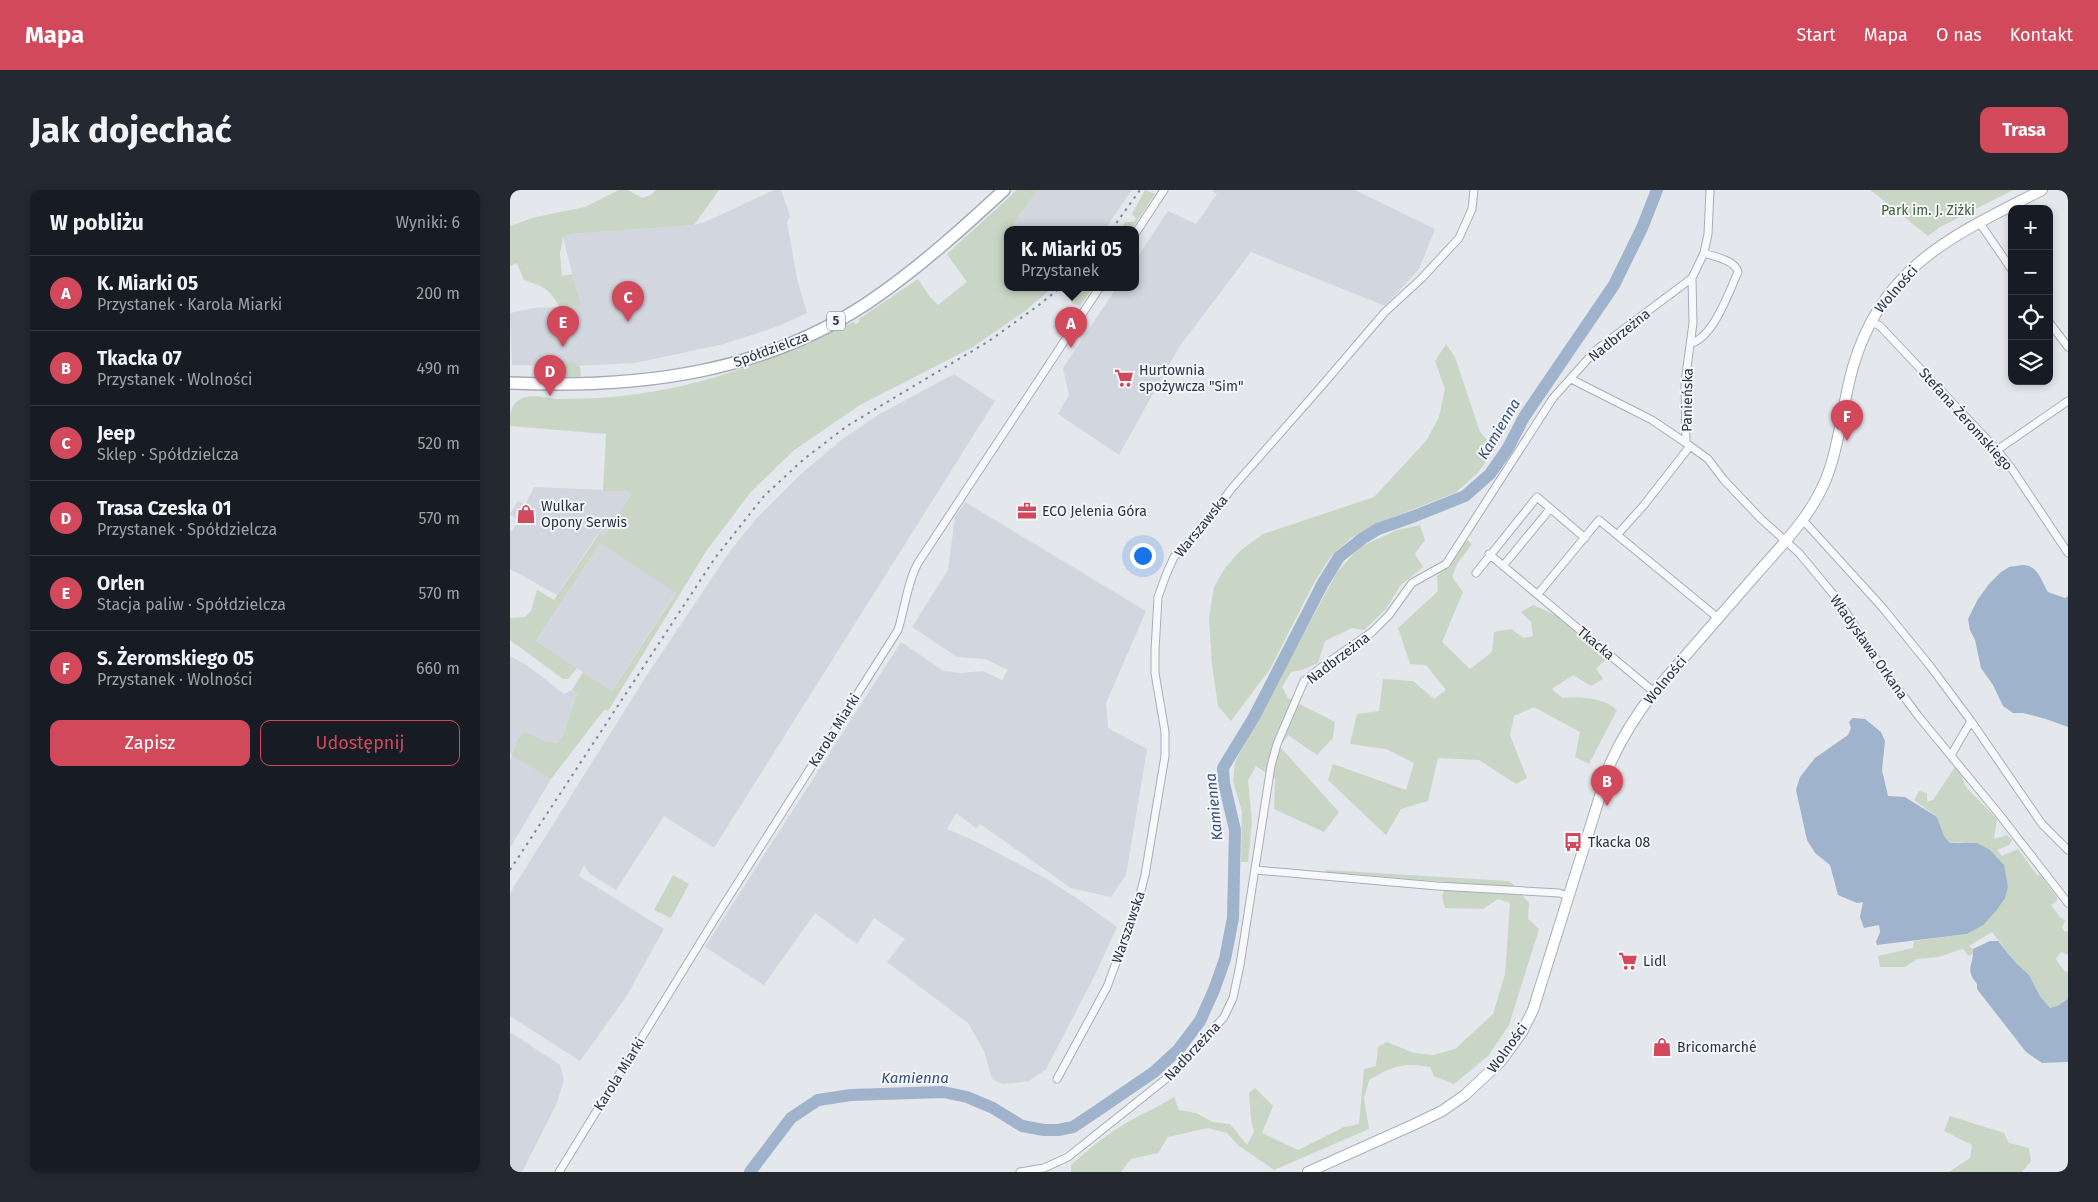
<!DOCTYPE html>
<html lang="pl">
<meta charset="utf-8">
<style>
:root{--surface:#171b24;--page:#242831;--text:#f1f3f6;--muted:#9ea1a6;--line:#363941;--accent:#d1495b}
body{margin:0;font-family:"Fira Sans",sans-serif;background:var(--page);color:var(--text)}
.controls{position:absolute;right:15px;top:15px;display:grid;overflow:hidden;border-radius:10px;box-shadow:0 2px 8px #0003}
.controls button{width:45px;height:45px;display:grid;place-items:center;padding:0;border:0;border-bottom:1px solid var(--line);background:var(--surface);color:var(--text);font:25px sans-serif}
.you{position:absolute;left:632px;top:365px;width:18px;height:18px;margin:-12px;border:4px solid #fff;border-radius:50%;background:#1a73e8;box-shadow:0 0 0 8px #1a73e833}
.badge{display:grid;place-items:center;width:32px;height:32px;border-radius:50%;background:var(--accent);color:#fff;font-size:16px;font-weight:700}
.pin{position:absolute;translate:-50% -41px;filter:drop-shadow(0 1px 2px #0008)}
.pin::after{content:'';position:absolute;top:26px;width:18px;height:15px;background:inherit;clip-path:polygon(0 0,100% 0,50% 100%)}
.popup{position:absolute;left:494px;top:36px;width:135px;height:65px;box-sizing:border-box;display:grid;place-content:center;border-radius:10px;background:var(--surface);filter:drop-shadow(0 1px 4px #0005);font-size:16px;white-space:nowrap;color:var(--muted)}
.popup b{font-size:19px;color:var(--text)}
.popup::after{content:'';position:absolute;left:50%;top:100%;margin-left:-10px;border:10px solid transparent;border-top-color:var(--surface)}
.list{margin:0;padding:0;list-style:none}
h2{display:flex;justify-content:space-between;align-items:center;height:65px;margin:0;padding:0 20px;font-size:21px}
h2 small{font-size:16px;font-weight:400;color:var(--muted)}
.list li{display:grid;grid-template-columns:32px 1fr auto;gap:15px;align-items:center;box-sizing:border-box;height:75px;padding:0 20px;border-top:1px solid var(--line)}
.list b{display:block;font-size:19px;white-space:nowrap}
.list p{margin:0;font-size:16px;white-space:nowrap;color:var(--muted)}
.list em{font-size:16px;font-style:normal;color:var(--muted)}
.actions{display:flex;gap:10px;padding:15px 20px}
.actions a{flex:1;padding:11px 0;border:1px solid var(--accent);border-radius:10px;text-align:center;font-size:18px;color:var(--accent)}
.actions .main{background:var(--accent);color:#fff}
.icon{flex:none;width:28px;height:28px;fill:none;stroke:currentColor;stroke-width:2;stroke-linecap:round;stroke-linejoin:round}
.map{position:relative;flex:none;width:1558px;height:982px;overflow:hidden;border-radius:10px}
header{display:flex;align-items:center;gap:30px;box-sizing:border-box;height:70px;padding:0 25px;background:var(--accent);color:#fff}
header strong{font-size:24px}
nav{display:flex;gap:28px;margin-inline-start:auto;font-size:18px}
.intro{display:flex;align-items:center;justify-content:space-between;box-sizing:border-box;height:120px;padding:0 30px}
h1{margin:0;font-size:35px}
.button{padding:12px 22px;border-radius:10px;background:var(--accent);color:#fff;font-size:18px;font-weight:700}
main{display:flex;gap:30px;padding:0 30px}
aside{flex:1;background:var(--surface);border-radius:10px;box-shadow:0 2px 8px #0003}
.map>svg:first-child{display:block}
</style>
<header>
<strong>Mapa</strong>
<nav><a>Start</a><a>Mapa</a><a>O nas</a><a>Kontakt</a></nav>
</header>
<div class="intro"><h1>Jak dojechać</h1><a class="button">Trasa</a></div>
<main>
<aside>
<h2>W pobliżu<small>Wyniki: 6</small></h2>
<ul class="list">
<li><span class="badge">A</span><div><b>K. Miarki 05</b><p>Przystanek · Karola Miarki</p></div><em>200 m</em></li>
<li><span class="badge">B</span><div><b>Tkacka 07</b><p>Przystanek · Wolności</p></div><em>490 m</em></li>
<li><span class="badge">C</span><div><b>Jeep</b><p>Sklep · Spółdzielcza</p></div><em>520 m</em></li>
<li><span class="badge">D</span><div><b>Trasa Czeska 01</b><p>Przystanek · Spółdzielcza</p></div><em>570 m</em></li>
<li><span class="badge">E</span><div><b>Orlen</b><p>Stacja paliw · Spółdzielcza</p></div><em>570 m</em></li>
<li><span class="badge">F</span><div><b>S. Żeromskiego 05</b><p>Przystanek · Wolności</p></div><em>660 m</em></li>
</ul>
<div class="actions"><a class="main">Zapisz</a><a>Udostępnij</a></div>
</aside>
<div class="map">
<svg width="1558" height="982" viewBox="0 0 1558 982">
<rect width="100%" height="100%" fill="#e4e7ec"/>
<path fill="#d2d6de" d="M264,0H271L280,26L277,32L287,89L297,123L269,136L214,154L125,173L64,176L2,175L0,123L24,118L70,116L53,47L61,44L184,35L195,32Z
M528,0H622L595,39H506L503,37V34Z
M701,0H845L925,39L909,79L875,116L741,62L669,157L609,265L548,224L559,205L553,178L607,97H625V71L658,21L686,34L707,4Z
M444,184L485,211L204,658L154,626L106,700L80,684L74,675L69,686L154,739L116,807L70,871L0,826V703L137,485L220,361L247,328L291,284L330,251L368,225Z
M24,297L120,301L121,305L94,346L88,344L47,405L0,379V340L2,341L8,331L0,324L8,311L15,315Z
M455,312L636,421L596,513L598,538L637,559L616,685L601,707L561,698L470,634L466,638L446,623L437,639L465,651L535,688L568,709L607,737L584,787L536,879L519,891L505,893L492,894L482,889L474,861L458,833L377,772L395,749L364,728L347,754L305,723L254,795L195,757L391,452L434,481L451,483L473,481L492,490L498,480L475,469L447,467L402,437L438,380L445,327Z
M90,353L166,402L102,501L26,451Z
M0,466L18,476L54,504L62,500L67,503L53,546L47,553L35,551L16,542L3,566L41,589L0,658V569L2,566L0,564Z
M0,842L50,875L54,890L46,915L12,982H0Z"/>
<path fill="#c9d6c5" d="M109,0H118L132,8L141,5L146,0H209L184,35L61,44L53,47L50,64L52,86L62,84L71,116L50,117C38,98 35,97 14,90L7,73L0,76V36L26,27L75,17Z
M507,0H528L503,34L506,39H497V97H543L515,121L463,157L350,215L283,261L240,303L197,360L98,521L94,520L41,589L2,566L8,549L16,542L35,551L47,553L53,546L67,503L62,500L73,482L102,501L166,403L90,353L26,451L67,478L58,489H53L0,450V428L15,427L21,421L27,400L44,410L89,344L94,346L121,305L119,301H93L96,244L0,236C0,224 0,213 13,208C22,204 38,208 47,209C71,209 96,208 120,205C199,196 271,166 343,132L346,134L349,132V129L408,89L420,107L428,115L457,92L437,64Z
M635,0L645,4L622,39H610L616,32H624L626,29L622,24Z
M1360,0H1503L1430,37L1418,46Z
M569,97H583L570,116L562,113L561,108Z
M936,154L945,167L970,242L985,258L968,283L945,303L863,335L841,348L821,366L804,393L760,479L721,531L708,516L702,475L699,428L704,397L715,378L731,360L753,344L864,307L916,251L929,227L935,199L925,171Z
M40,171L61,172L70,177L71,185L69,188H28L27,180L36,172Z
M910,335L915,350L905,364L913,377L890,396L876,419L854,440L842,438L815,451L808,473L792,480L781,482L772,497L778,508L825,532L823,548L807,565L778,545L770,557L829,622L814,642L764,619L765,589L746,576L738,590L742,632L738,672H731L732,622L723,591L725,572L827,382L850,357L887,340Z
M957,350L962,354L947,374L942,387L953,402L932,452L960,479L982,462L984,442L1001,439L1014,448L1023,446L1021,432L1011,422L1023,415L1047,426L1097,469L1086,478L1093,489L1081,496L1063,485L1042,499L1052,508C1070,507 1093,507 1107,520L1079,574L1065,567L1070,542L1024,517L1004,526L1000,545L1017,588L1006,594L969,570L928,568L918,611L891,619L876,645L818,590L823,574L896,600L904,573L876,559L840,554L847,524L869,521L873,489L903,491L924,509L936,500L916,475L900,474L888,438L928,401L927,386Z
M1445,577L1448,578L1456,597L1487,629L1484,649L1497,645L1502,650L1499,655L1487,660L1492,666L1508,659L1527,685L1529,684L1547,707V711L1541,715L1550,727L1555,730L1552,738L1555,742L1558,741V765L1551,762L1546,769L1554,781L1558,782V809L1547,816L1540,818L1530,806L1519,785L1506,773L1482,742L1459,756L1463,759L1464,763L1459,766L1453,759L1428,767L1407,769L1395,777H1370L1368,766L1403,758L1404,751L1457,744L1451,652L1440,653L1434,646L1427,627L1404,610L1409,601L1417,603V612L1423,610Z
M816,680L998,691L1003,694L1009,705H1012L1019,713L1018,729L1029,739L999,835L978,866L944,894L924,886L920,877C893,872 883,876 859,890L854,908L859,939L764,980L728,955L717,943L698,938L658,947L648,963L621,969L611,982H561V975C578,960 596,945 616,933C632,924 648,917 664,907L669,920L686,923L703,932L720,934L737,955L744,942L741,929L739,903L745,898L763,916L752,943L788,960L834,937L849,934L854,879L866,876L868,857L877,852L904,863L923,865L945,859L983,824L995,784L1000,713L988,709L973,719L935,718L932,706L938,692L815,682Z
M163,685L179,694L161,728L144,720Z
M1440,926L1494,943L1499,953L1519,958L1521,971L1512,982H1439L1460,968L1462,955L1434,941Z"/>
<path fill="#9fb4cc" d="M1512,375C1528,375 1531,390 1538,402L1555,408L1558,406V537L1536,529L1513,523H1503L1493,516L1483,495L1471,478L1465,450L1460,440L1458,429L1468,409L1479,394L1491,382L1499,377Z
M1343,528L1355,529L1371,542L1375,551L1372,580L1378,606L1395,607L1427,627L1434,646L1440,653H1467L1480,660L1494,675L1498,697L1495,708L1486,721L1473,735L1457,744L1367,755L1366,752L1370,742L1369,735L1354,738L1350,727L1353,712L1347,713L1328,705L1320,675L1305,663L1297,650L1286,600L1290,587L1305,568L1338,545L1341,538L1339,532Z
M1480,751H1488L1506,773L1519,785L1530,806L1540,818L1547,816L1558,809V872L1532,873L1516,862L1467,799V794C1454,778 1464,776 1463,759Z"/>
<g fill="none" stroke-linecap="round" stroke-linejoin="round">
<path stroke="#9fb4cc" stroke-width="12" d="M240,982L281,928L308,910L341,905L433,902L457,907L483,918L512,936L534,940H548L563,937L587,921L644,882L668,860L690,831L704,800L715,769L723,728L725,640L714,593L713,578L744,527L813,393L829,367L853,348L868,339L905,326L955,306L980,284L998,258L1014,227L1104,95L1132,38L1147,0"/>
<g stroke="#a9aeb7" stroke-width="9">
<path id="street" d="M1469,32L1502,80
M625,44L654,0
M1182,88L1183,133L1175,192L1176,253L1198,269L1214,290L1251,329L1289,363L1328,410L1368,472L1409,527L1489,624L1558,713
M1360,131L1370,136L1487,260L1502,279L1558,363
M1539,132L1558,157
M1181,153C1203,148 1219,102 1228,82C1225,70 1205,67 1194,63
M1061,189L1142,230L1176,253
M1487,260L1558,211
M1292,329L1372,417L1420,476L1461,531L1532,634L1558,660
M1108,344L1134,315L1180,256
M979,364L1144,502
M993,376L1040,319
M966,383L1027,307L1075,348
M1028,404L1089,330L1208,428
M1441,565L1461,531
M745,680L927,696L1049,703L1058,706
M547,889L597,797L627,716L635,685L655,566V542L645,483V461L648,407L656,385L664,367L693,337L722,298L809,199L875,122L912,88L949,48L962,19L964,0
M49,982L206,727L388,440C395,418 397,393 408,373L590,97
M510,982L534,978L558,967L667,880L714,827L723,808L730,775L761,576L767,554L794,491L813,476L862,442L879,425L902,393L936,374L1043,208L1086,160L1182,88L1194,63L1198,44L1200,0"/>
</g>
<g stroke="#a9aeb7" stroke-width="12">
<path id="secondary" d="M798,982L905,934L932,921L955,905L991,871L1012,842L1023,820L1100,574C1112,547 1126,525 1144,502C1177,464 1210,426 1243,388C1268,359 1296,332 1312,298C1329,264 1332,214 1343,177C1372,75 1446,44 1532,0"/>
</g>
<g stroke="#a3abb8" stroke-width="14">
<path id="primary" d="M0,193C130,199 260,183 369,105C413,74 454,37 494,0"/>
</g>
<use href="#street" stroke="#f7f8fa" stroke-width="7"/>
<use href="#secondary" stroke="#fff" stroke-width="10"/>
<use href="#primary" stroke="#fff" stroke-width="11"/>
<path stroke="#7d8696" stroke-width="2" stroke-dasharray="2.5 5" stroke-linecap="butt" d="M602,39L630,0
M0,680L205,368L254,306L294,269L337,236L479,151L529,115L551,97"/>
</g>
<defs>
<g id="supermarket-bare" transform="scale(1.5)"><path d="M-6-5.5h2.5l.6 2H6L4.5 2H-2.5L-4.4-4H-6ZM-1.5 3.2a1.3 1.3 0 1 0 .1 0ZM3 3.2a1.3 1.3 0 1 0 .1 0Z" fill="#d1495b" stroke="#f4f6f9" stroke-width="2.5" paint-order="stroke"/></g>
<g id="office-bare" transform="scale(1.5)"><path d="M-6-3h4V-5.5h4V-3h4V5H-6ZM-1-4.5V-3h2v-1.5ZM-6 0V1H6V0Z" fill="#d1495b" stroke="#f4f6f9" stroke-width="2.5" paint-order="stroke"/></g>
<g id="shop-bare" transform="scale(1.5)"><path d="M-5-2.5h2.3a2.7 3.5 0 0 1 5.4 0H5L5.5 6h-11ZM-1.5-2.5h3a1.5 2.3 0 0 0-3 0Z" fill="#d1495b" stroke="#f4f6f9" stroke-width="2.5" paint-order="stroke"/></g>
<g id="bus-bare" transform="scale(1.5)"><path d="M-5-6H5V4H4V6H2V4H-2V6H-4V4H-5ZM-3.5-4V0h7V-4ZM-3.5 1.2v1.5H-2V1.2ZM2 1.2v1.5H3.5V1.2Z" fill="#d1495b" stroke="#f4f6f9" stroke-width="2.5" paint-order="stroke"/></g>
</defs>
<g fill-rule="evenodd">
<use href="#supermarket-bare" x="614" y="188"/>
<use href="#office-bare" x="517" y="321"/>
<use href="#shop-bare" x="16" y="324"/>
<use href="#bus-bare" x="1063" y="652"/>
<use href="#supermarket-bare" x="1118" y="771"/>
<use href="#shop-bare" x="1152" y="857"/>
</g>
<g text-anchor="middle" stroke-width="4" stroke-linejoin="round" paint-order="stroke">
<rect fill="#f4f6f9" stroke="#676e7b" stroke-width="1" x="317" y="121.5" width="18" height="19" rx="4"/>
<g font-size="12" font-weight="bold" fill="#2b3445">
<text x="326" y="135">5</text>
</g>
<g font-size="14" fill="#3f6138" stroke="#f4f6f9">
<text x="1418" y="25">Park im. J. Ziżki</text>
</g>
<g font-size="14" fill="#2b3445" stroke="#f4f6f9">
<text transform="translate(1386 99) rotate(-49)" y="5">Wolności</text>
<text transform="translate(1109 145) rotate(-39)" y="5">Nadbrzeżna</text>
<text transform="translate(261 159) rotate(-20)" y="5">Spółdzielcza</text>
<text transform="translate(1177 210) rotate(-89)" y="5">Panieńska</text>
<text transform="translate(1456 229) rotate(48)" y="5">Stefana Żeromskiego</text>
<text transform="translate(691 336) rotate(-51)" y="5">Warszawska</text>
<text transform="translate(1086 453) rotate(40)" y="5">Tkacka</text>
<text transform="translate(1359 457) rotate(55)" y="5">Władysława Orkana</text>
<text transform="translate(828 468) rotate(-37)" y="5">Nadbrzeżna</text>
<text transform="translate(1155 490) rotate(-50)" y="5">Wolności</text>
<text transform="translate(324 540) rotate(-58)" y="5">Karola Miarki</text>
<text transform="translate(618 737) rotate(-71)" y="5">Warszawska</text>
<text transform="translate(997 858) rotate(-54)" y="5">Wolności</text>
<text transform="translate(682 861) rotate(-47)" y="5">Nadbrzeżna</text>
<text transform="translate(109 884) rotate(-58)" y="5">Karola Miarki</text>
</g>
<g font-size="14" fill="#2b3445" stroke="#f4f6f9" text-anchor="start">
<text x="629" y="185">Hurtownia<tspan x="629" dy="16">spożywcza "Sim"</tspan></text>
<text x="31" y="321">Wulkar<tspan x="31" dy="16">Opony Serwis</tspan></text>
<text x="532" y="326">ECO Jelenia Góra</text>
<text x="1078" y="657">Tkacka 08</text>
<text x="1133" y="776">Lidl</text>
<text x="1167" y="862">Bricomarché</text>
</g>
<g font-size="15" font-style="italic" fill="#34527a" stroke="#f4f6f9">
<text transform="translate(989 239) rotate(-59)" y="5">Kamienna</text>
<text transform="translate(704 617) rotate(-96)" y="5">Kamienna</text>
<text x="405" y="893">Kamienna</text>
</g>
</g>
</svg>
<div class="controls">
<button>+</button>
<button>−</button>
<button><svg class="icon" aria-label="locate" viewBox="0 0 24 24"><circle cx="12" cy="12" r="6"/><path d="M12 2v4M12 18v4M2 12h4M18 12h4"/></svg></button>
<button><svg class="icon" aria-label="layers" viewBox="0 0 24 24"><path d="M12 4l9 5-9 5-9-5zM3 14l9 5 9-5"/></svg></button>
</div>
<div class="you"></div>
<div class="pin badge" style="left:561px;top:158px">A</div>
<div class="popup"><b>K. Miarki 05</b>Przystanek</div>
<div class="pin badge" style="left:1097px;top:616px">B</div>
<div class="pin badge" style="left:118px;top:132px">C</div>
<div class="pin badge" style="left:40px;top:206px">D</div>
<div class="pin badge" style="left:53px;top:157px">E</div>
<div class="pin badge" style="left:1337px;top:251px">F</div>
</div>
</main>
